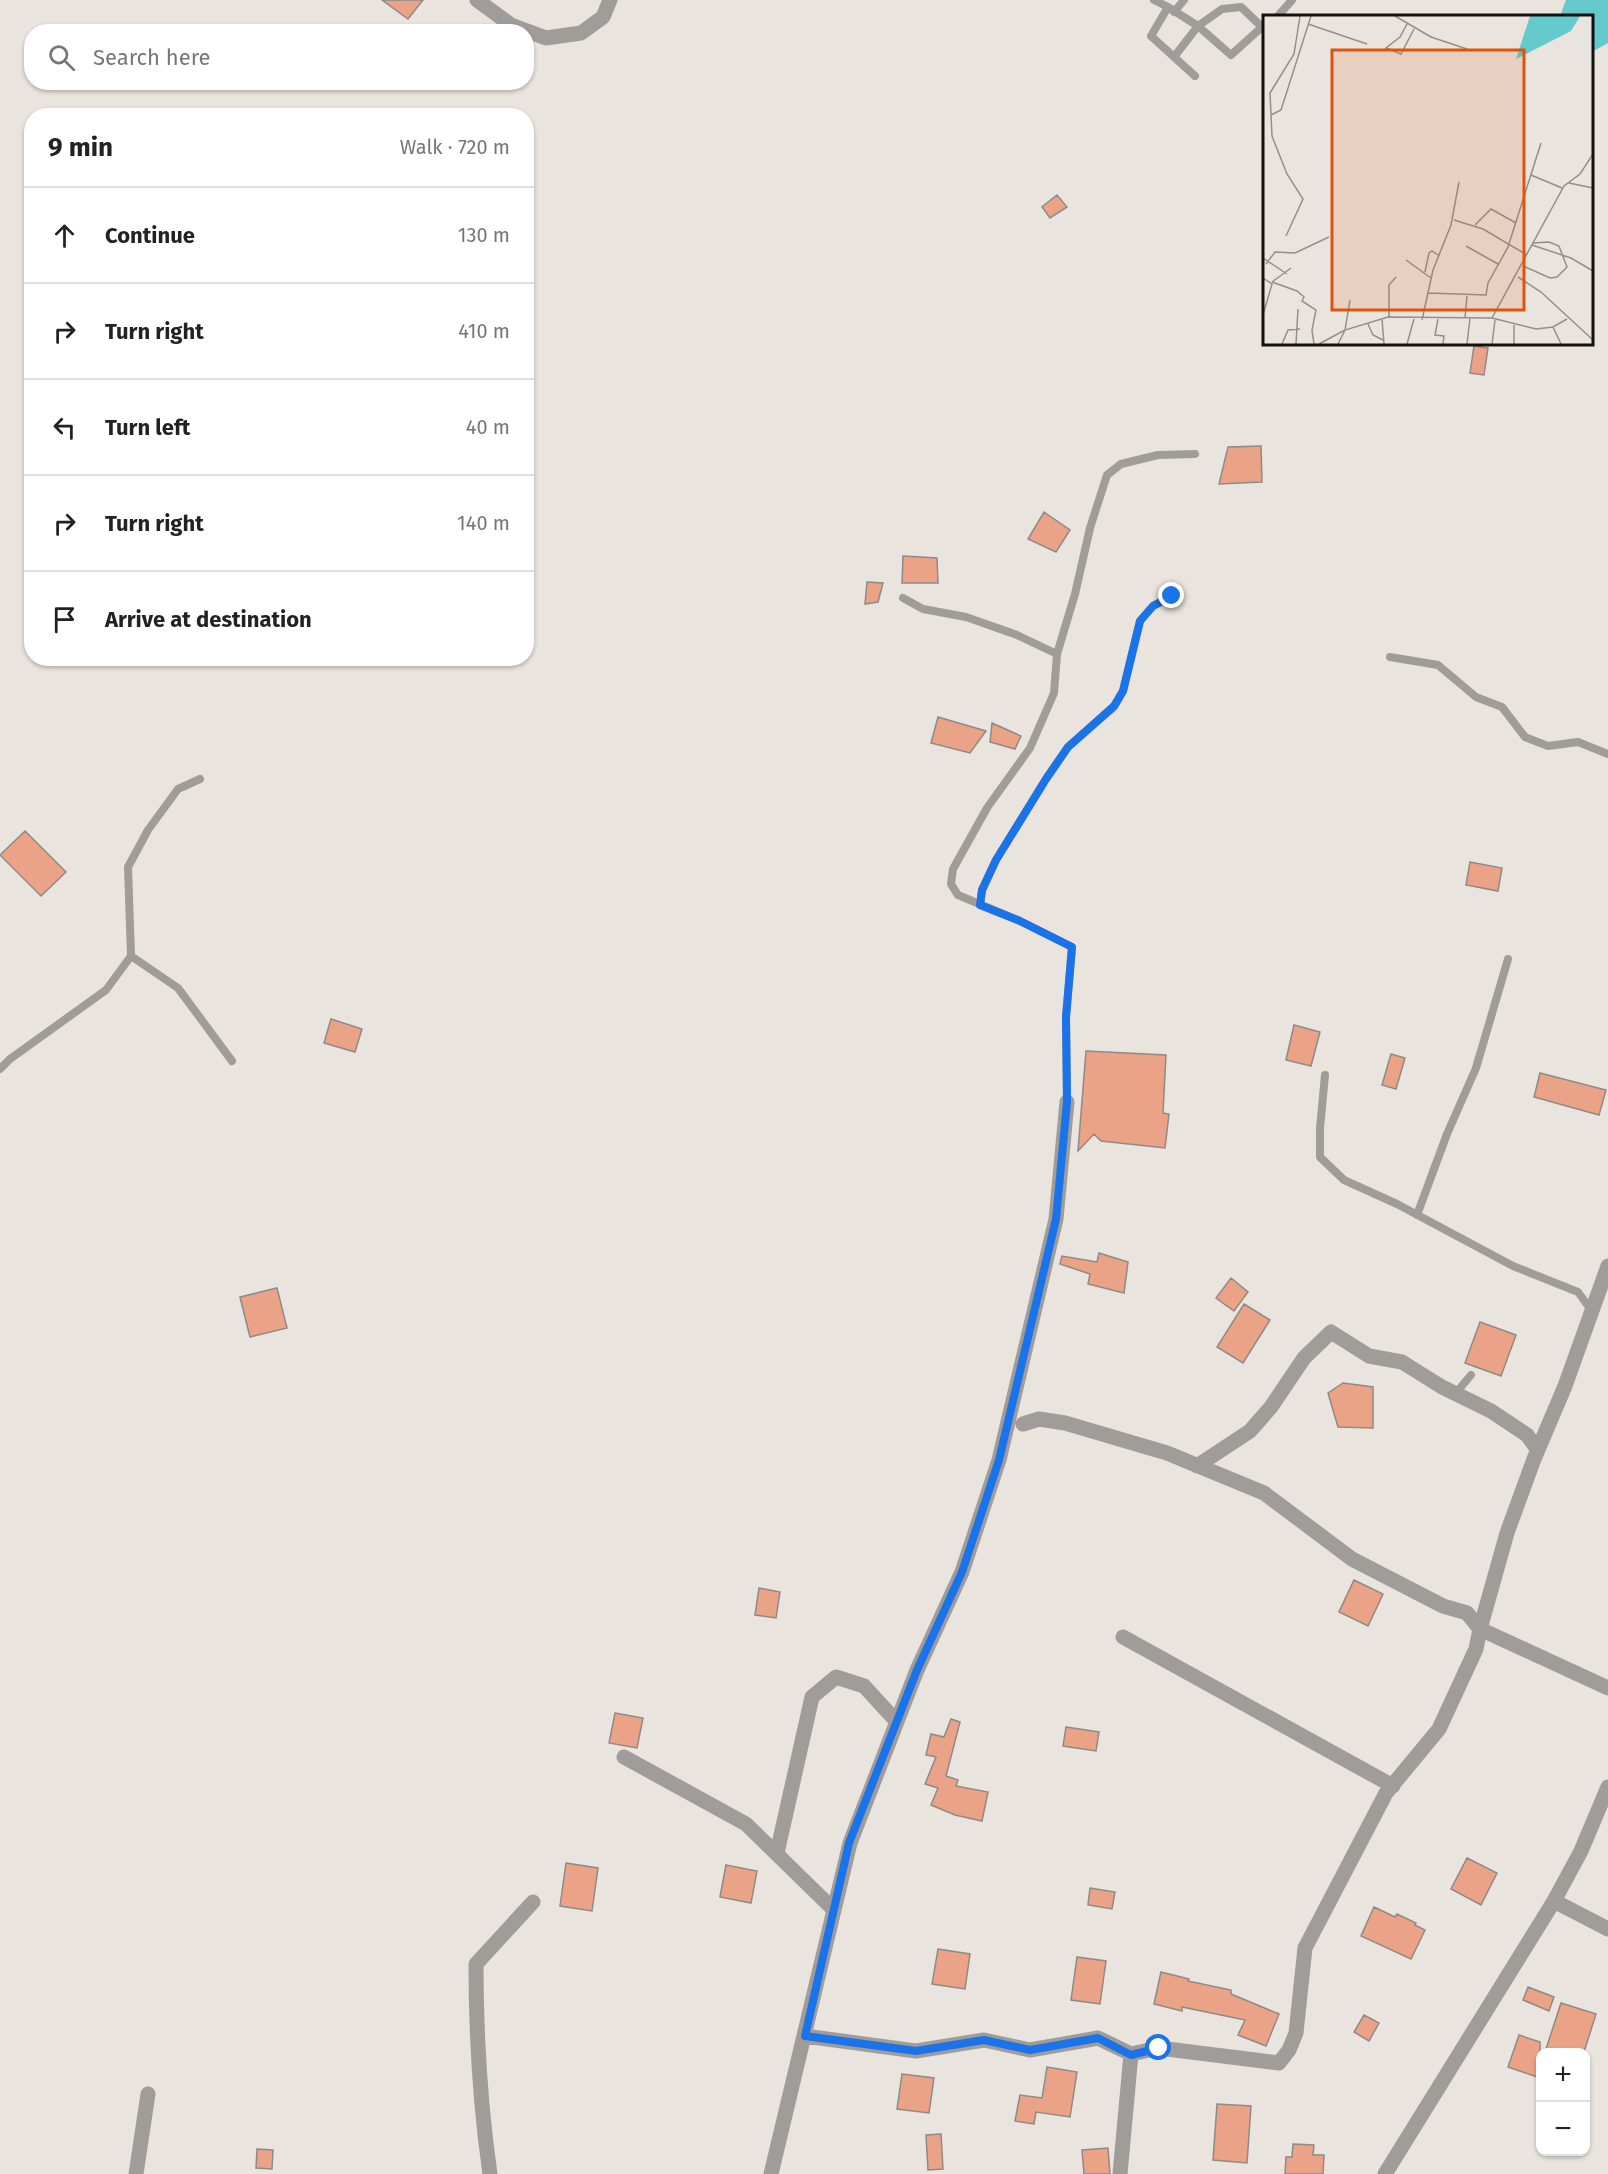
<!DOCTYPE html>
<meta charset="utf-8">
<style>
:root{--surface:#fff;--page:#f6f6f6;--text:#222;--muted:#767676;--line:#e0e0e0}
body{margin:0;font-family:"Fira Sans",sans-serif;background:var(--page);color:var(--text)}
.controls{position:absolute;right:18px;bottom:18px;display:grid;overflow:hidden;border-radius:12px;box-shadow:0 2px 4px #0004}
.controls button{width:54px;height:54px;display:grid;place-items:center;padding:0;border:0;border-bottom:2px solid var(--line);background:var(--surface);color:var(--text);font:30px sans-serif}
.stop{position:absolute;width:18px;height:18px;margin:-14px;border:4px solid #1a73e8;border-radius:50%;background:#fff}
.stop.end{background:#1a73e8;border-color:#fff;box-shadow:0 2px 6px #0008}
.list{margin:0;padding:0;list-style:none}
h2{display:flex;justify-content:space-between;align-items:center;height:78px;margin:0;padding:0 24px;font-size:26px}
h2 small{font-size:20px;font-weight:400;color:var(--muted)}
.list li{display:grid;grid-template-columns:39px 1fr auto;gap:18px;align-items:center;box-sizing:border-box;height:96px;padding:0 24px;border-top:2px solid var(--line)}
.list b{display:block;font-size:22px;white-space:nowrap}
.list em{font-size:20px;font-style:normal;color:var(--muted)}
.icon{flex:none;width:33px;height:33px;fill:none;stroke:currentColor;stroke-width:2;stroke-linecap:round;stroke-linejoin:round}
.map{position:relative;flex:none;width:1608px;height:2174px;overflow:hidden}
.search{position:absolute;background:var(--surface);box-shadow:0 2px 4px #0004;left:24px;top:24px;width:510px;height:66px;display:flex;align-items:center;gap:15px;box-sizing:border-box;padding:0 21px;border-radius:24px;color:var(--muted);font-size:22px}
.panel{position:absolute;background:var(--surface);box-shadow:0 2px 4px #0004;left:24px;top:108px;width:510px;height:558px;border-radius:24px}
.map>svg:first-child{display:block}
</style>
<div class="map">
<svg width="1608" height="2174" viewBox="0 0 1608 2174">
<rect width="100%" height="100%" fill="#eae4df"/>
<path fill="#65cacc" d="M1566,0H1608V43L1592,52V16H1560Z"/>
<path fill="#eaa387" stroke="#908986" stroke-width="1.5" d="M382,0H423L408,19Z
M1057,195L1067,207L1050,218L1042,207Z
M1474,346L1488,348L1484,375L1470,373Z
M1261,446L1262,482L1219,484L1228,447Z
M1044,512L1070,530L1056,552L1028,539Z
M903,556L937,558L938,583H902Z
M867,582L883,583L878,602L865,604Z
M938,717L986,731L970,753L931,743Z
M992,723L1021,736L1015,749L990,742Z
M25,831L66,872L41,896L0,855Z
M1470,862L1502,868L1498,891L1466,885Z
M331,1019L362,1029L355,1052L324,1043Z
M1294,1025L1320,1032L1311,1066L1286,1060Z
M1086,1051L1166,1055L1163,1113L1169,1114L1165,1148L1101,1141L1094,1134L1078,1151Z
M1391,1054L1405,1058L1396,1089L1382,1085Z
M1540,1073L1606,1090L1599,1115L1534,1097Z
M1099,1253L1128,1262L1124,1293L1088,1284L1090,1274L1060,1264L1062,1256L1097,1262Z
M1231,1278L1248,1292L1234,1311L1216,1298Z
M277,1288L287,1328L250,1337L240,1297Z
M1244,1304L1270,1320L1243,1363L1217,1347Z
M1480,1322L1516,1335L1501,1376L1465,1363Z
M1343,1383L1373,1387V1428L1338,1427L1328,1393Z
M1354,1580L1383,1594L1368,1626L1339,1612Z
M759,1588L780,1592L776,1618L755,1615Z
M615,1713L643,1718L637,1748L609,1743Z
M951,1719L960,1722L946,1776L958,1780L956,1786L988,1792L982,1821L955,1815L931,1805L938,1788L925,1784L936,1757L926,1755L931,1734L944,1737Z
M1066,1727L1099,1732L1096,1751L1063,1746Z
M1467,1858L1497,1873L1481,1905L1451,1889Z
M566,1863L598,1868L592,1911L560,1906Z
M726,1865L757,1871L751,1903L720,1897Z
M1090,1888L1115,1892L1112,1909L1088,1905Z
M1374,1907L1395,1917L1397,1914L1416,1923L1415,1925L1425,1930L1411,1959L1361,1936Z
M938,1949L970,1954L965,1989L932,1984Z
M1077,1957L1106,1961L1100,2004L1071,2000Z
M1161,1972L1189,1979L1188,1981L1231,1990V1994L1279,2014L1266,2046L1238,2035L1245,2020L1182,2007V2011L1154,2004Z
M1528,1987L1554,1997L1549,2011L1523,2000Z
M1561,2003L1596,2014L1584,2052H1545Z
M1364,2015L1379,2023L1369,2041L1354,2032Z
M1519,2035L1540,2042V2078L1508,2067Z
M1047,2067L1077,2072L1070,2117L1036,2112L1034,2124L1015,2121L1020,2095L1042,2098Z
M902,2074L934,2078L929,2113L897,2109Z
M1217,2104L1251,2106L1247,2163L1213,2160Z
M941,2134L943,2169L928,2170L926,2135Z
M1293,2144L1314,2145L1313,2155H1324L1323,2174H1285L1286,2157H1292Z
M1108,2148L1110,2174H1084L1082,2150Z
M257,2149L273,2150L272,2169L256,2168Z"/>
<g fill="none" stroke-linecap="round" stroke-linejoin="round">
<path stroke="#9f9c9a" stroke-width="8" d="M1154,0L1168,7
M1241,7L1262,27L1231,55L1198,26L1222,9Z
M1174,12L1184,0
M1278,16L1292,0
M1174,57L1198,26L1168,7L1151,36L1195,76
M903,598L923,609L966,617L1017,635L1057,654
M1390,657L1438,665L1476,697L1502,707L1525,737L1548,746L1578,742L1608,754
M980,905L982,890L996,860L1046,779L1068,747L1114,707L1123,691L1140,621L1153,606L1172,596
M131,956L128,867L148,830L178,789L200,779
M0,1069L10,1059L106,990L131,956L178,988L232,1061
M1325,1075L1320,1128V1157L1344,1180L1397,1204L1513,1266L1578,1292L1591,1310
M1067,1102L1066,1017L1072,947L1020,921L958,895L951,884L953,869L987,808L1030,748L1054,693L1057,654L1075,594L1090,528L1107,475L1121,464L1158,455L1195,454
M1417,1215L1447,1134L1476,1068L1508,959
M1455,1394L1471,1375"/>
<path stroke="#9f9c9a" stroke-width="15" d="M477,0L511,25L546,38L581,33L603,17L610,0
M1023,1424L1039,1419L1065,1423L1167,1453L1264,1493L1352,1559L1443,1606L1467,1613L1480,1629L1608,1688
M1197,1466L1250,1431L1271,1407L1304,1358L1331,1332L1369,1356L1402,1362L1442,1387L1491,1411L1527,1435L1538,1450
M1123,1637L1393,1786
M624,1757L746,1824L834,1910
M777,1853L812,1697L836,1677L864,1686L897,1722
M1554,1901L1608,1929
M805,2036L916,2051L984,2040L1030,2050L1098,2038L1131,2054L1159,2048L1279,2063L1289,2050L1296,2033L1305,1948L1386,1793L1439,1729L1476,1649L1480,1629L1507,1533L1534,1459L1565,1386L1608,1266
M136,2174L148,2094
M490,2174C480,2104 476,2035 476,1964L533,1902
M771,2174L850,1843L917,1670L962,1572L999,1460L1056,1219L1067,1102
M1120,2174L1131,2054
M1385,2174L1554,1901L1581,1851L1608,1787"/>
</g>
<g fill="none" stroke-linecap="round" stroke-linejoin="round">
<path stroke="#1a73e8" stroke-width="8" d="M1159,2048L1131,2055L1098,2038L1030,2050L984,2040L916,2051L805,2036L849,1843L917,1670L962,1572L999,1460L1056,1219L1067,1102L1066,1017L1072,947L1020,921L980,905L982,890L996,860L1046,779L1068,747L1114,706L1123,691L1140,621L1153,606L1172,596"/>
</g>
<g transform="translate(1263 15)">
<rect width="330" height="330" fill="#eae4df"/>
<path d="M267,1H317L308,16L253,44Z" fill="#65cacc"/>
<path fill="none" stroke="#948f8b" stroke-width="1.5" d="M132,1L168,22L204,34M45,9L104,29M144,9L137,22L123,33L138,39L151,14M8,100L18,95L48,1M268,160L299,173M306,168L330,173M191,205L220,214L264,240M212,210L228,194L253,208M23,221L40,184L24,159L9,121L7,78L31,39L37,1M269,230L308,243L330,256M203,231L235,249M0,243L24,259M143,245L168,263M3,249L12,237L32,238L66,222M260,251L287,263L294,262L304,252L296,231L286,227L270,228M162,257L166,238L169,236L175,240M255,262L278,277L330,325M0,263L9,269L0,300M9,267L34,276L41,282L39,286L53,295L49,315L51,329M9,267L28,253M165,278L223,280L225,268L245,232L278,128M126,302V270L133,262M202,303L204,281M229,303L273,314L290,312L304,304M119,304L121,329M175,304L172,320L181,321L180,329M159,305L170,255L188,210L196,167M105,309L110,320L120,325M251,310V329M290,312L298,329M19,329L25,315L37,314M33,329L35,294M56,329L82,315L87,285M75,329L82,315L125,302L229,303L301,171L317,159L330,139M144,329L151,304M204,329L207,303M229,329L232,305"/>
<path fill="#dd550c" fill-opacity="0.15" stroke="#dd550c" stroke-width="3" d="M69,35H261V295H69Z"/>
<rect width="330" height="330" fill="none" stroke="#12100e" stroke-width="3"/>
</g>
</svg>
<div class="controls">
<button>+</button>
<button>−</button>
</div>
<div class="stop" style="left:1159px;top:2048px"></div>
<div class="stop end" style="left:1172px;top:596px"></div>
<div class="search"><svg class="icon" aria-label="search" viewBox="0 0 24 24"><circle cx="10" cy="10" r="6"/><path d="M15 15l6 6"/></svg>Search here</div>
<section class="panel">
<h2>9 min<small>Walk · 720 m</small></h2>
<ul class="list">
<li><svg class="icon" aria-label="ahead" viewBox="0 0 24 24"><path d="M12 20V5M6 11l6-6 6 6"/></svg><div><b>Continue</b></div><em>130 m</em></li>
<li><svg class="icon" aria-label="right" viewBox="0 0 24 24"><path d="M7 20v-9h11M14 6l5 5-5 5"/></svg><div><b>Turn right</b></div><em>410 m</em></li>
<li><svg class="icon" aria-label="left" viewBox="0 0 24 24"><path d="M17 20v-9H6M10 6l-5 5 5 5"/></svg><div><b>Turn left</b></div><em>40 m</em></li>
<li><svg class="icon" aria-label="right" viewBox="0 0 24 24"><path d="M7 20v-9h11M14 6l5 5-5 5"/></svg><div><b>Turn right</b></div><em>140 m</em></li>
<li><svg class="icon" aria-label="arrive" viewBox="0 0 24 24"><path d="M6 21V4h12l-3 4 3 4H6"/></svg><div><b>Arrive at destination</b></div></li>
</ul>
</section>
</div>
